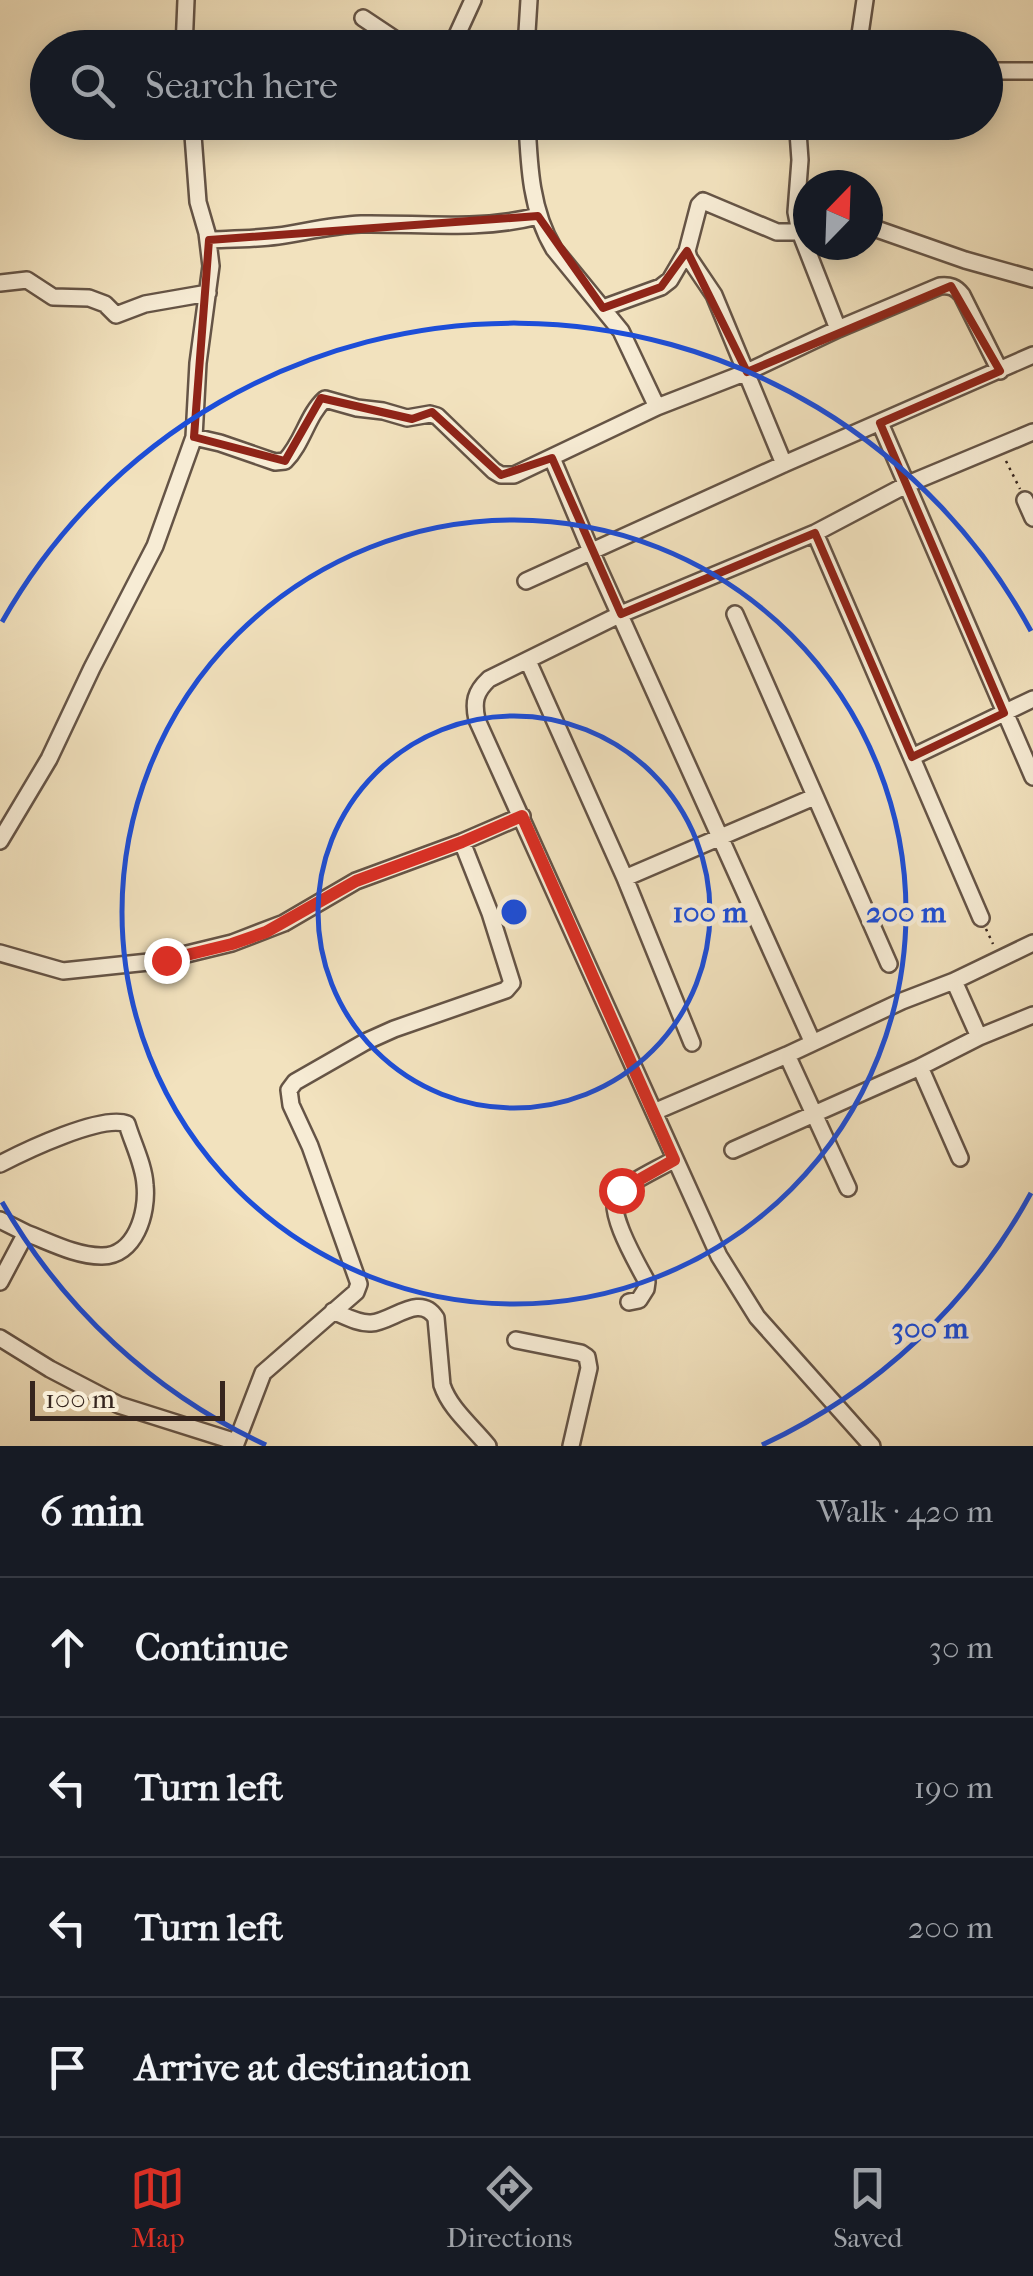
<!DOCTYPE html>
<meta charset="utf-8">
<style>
:root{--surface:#171b24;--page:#20242c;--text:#f1f3f6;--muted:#9ea1a6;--line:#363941;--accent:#d93025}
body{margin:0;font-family:"IM FELL French Canon",serif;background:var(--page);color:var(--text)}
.compass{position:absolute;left:793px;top:170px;width:90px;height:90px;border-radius:50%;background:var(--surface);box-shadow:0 5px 25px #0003;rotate:23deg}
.scale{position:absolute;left:30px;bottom:25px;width:195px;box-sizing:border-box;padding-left:10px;border:5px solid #36251e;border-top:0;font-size:28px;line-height:35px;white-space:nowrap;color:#36251e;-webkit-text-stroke:8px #f7ecd5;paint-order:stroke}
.stop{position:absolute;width:30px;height:30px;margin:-22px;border:8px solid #d93025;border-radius:50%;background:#fff}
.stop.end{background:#d93025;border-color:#fff;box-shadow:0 2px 10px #0008}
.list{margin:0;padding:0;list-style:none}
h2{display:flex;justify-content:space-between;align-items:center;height:130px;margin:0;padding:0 40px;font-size:42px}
h2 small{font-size:32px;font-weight:400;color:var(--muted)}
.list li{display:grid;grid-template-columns:65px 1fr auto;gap:30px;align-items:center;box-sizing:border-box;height:140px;padding:0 40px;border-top:2px solid var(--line)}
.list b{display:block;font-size:38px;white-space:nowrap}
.list em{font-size:32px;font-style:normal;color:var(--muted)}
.icon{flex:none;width:55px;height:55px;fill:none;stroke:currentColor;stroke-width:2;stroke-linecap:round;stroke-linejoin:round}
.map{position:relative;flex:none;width:1033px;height:1446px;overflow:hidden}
.search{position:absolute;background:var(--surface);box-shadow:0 5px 25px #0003;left:30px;right:30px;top:30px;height:110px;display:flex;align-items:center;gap:25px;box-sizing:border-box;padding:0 35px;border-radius:55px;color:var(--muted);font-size:38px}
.sheet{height:690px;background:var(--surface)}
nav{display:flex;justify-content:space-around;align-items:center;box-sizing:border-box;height:140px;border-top:2px solid var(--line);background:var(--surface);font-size:28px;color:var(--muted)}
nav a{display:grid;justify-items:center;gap:5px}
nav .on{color:var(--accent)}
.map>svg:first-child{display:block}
</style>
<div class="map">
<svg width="1033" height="1446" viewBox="0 0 1033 1446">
<rect width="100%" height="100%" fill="#f2e2be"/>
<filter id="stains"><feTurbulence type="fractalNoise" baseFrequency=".002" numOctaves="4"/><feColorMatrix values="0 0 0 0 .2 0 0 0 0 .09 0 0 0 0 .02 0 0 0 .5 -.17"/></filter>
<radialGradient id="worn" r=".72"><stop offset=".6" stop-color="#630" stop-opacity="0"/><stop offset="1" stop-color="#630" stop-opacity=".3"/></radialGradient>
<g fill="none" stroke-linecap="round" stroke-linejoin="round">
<g stroke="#655446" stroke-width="20">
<path id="street" d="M363,18L408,48
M184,48L186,0
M451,48L473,0
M526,48L529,0
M858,48L865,0
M986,71H1033
M429,122L505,128L528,127
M527,122C529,166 531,211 554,249L621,331L657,407
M801,122L798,132L800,160L796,212L800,232L838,329
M868,226L965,260L1033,279
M209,240C232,239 255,239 278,236C305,232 333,225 361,224C420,223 480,231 538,216
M0,283L27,280L53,297L89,298L105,304L116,315L145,304L208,293
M603,308L661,287L670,280L687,251
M880,423L1033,777
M194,437L220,443L275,462L285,461C303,443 307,415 325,399L357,408L383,411L407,418L430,414L437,416L494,471L501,475H514L657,407L747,372L838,329L940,286C950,285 956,287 962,295L1000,371
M552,458L591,551L812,1041
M784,464L714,295L689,258L687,251L699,205L703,201L777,232H800
M1025,500L1033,518
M815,533L981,918
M526,581L784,464L1033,355
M735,614L889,964
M528,661L625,878L692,1043
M912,757L1033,699
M0,841L49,759L92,668L155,546L194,437L198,363L211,266L207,233L198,202L192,122
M625,878L814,797
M0,953L63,971L158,961L232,943L284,923L356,881L462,842L522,816
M954,981L979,1037
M787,1055L848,1188
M920,1067L960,1158
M654,1112L787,1055L902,1001L954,981L1033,943
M733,1150L920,1067L979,1037L1033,1015
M0,1164C25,1151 102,1114 127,1124C133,1144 144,1165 145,1185C148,1213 135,1257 101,1256C76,1256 50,1242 26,1233
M0,1220L26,1233L0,1282
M629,1302L639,1300L646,1289L647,1282C638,1265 604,1208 618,1193C629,1182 660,1168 675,1159
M333,1311C345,1316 359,1324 371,1323C392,1322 420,1292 436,1318L442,1385C450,1409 472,1426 488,1446
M0,1338L50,1369L119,1405L236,1442
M516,1340L581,1353L587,1357L589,1368L571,1446
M235,1446L263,1373L356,1292L359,1284L310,1146L291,1105L289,1090L295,1082L365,1042L394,1029L506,990L512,983L490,913L462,842
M872,1446L757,1317L719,1256L477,720C473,702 475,692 489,679L621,614L815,533L908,484L1033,432"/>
</g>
<path stroke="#36251e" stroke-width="2.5" stroke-dasharray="2.5 5" stroke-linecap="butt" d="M1006,461L1020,489
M986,929L993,944"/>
<use href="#street" stroke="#f7ecd5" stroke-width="15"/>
</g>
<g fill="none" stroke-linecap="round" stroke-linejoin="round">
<path stroke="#d93025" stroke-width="12" d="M166,960L232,944L266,932L356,881L462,842L522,816L674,1160L621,1190"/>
</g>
<path fill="none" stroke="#8f2418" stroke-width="8" stroke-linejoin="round" d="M538,216L603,308L661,287L687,251L747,372L951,286L1000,371L880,423L1004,713L912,757L815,533L621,614L552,458L501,475L432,412L412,419L321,398L285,461L194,437L209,240Z"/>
<g fill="none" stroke="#1d4ed8" stroke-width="5">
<circle cx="514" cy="912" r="196"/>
<circle cx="514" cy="912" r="392"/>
<path d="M1031 1193A588 588 0 0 1 762 1445M266 1445A588 588 0 0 1 2 1202M2 622A588 588 0 0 1 1031 631"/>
</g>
<circle cx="514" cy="912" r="15" fill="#1d4ed8" stroke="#f7ecd5" stroke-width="5"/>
<g font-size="30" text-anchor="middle" font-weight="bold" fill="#1d4ed8" stroke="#f7ecd5" stroke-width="9" stroke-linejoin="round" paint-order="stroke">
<text x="710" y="922">100 m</text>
<text x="906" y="922">200 m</text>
<text x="930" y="1338">300 m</text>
</g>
<rect width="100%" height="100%" filter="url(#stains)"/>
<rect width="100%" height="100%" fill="url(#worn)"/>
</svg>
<svg class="compass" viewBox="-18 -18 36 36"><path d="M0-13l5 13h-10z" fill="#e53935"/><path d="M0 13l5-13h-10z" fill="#9ea1a6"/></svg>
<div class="scale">100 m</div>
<div class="stop" style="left:621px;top:1190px"></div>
<div class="stop end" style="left:166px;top:960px"></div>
<div class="search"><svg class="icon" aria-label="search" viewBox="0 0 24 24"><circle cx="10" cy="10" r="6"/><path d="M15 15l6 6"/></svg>Search here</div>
</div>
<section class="sheet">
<h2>6 min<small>Walk · 420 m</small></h2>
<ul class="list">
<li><svg class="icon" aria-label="ahead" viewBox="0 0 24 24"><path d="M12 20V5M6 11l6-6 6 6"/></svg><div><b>Continue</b></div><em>30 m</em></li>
<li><svg class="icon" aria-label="left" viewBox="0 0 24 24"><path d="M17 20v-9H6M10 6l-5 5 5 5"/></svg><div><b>Turn left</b></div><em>190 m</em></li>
<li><svg class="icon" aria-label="left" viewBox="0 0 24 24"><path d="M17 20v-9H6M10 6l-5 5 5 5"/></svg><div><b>Turn left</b></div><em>200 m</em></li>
<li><svg class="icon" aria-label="arrive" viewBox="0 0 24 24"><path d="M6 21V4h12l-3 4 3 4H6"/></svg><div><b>Arrive at destination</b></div></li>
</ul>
</section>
<nav>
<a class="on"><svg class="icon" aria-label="map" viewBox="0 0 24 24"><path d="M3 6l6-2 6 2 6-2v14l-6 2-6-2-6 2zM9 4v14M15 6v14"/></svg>Map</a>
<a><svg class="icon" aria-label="directions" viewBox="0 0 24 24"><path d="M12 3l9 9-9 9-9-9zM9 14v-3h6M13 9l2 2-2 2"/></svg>Directions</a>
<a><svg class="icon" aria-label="saved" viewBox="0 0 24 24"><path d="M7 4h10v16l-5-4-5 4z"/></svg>Saved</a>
</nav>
